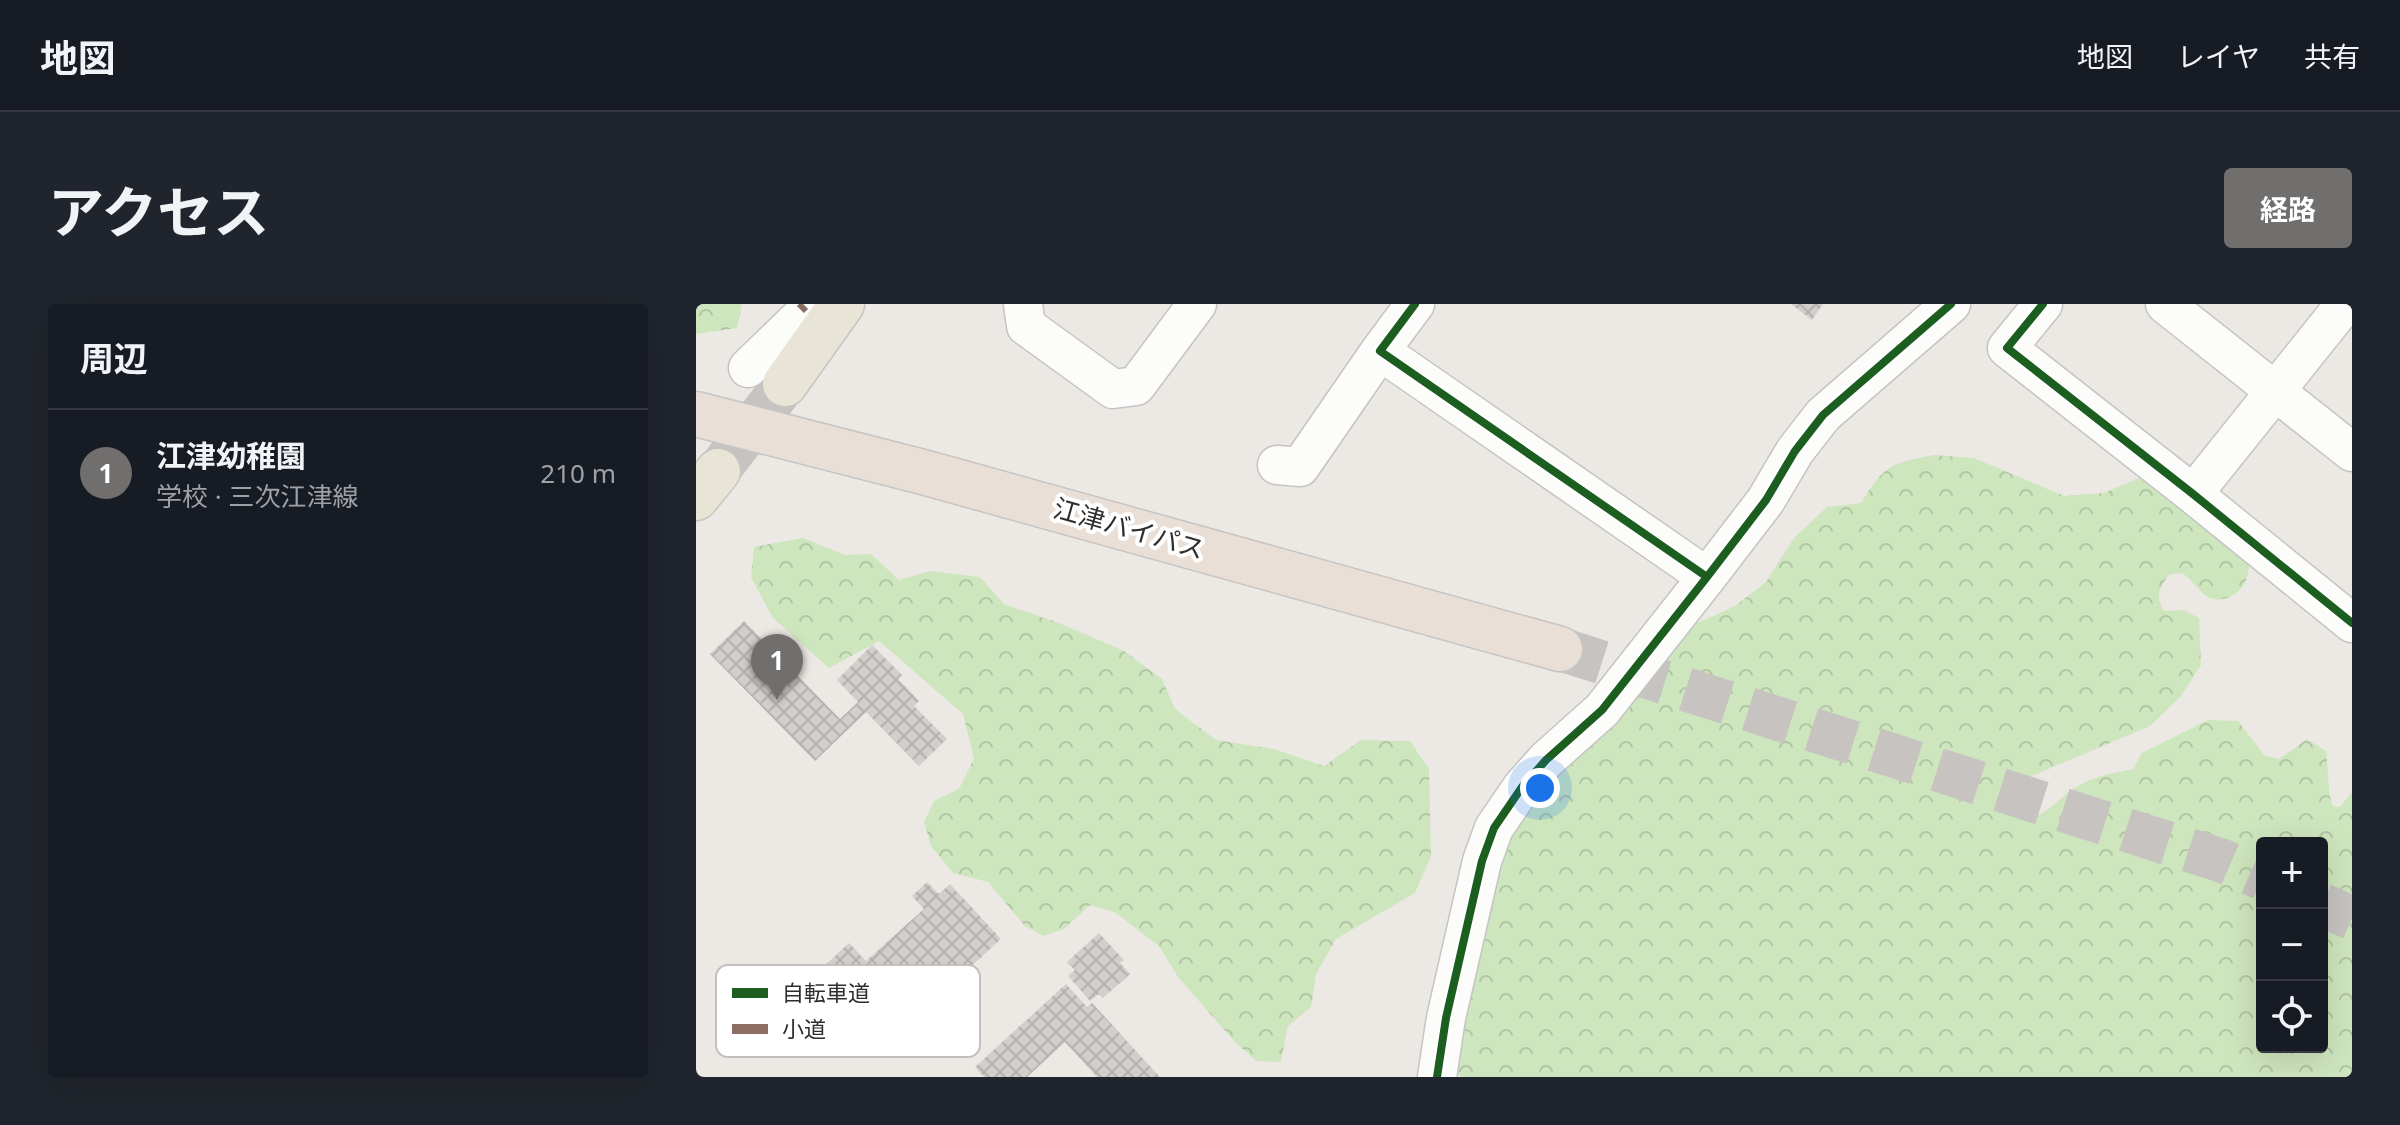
<!DOCTYPE html>
<html lang="ja">
<meta charset="utf-8">
<style>
:root{--surface:#171b24;--page:#20242c;--text:#f1f3f6;--muted:#9ea1a6;--line:#363941;--accent:#706f6e}
body{margin:0;font-family:"Noto Sans","Noto Sans JP",sans-serif;background:var(--page);color:var(--text)}
.controls{position:absolute;right:24px;bottom:24px;display:grid;overflow:hidden;border-radius:8px;box-shadow:0 8px 32px #0002}
.controls button{width:72px;height:72px;display:grid;place-items:center;padding:0;border:0;border-bottom:2px solid var(--line);background:var(--surface);color:var(--text);font:40px sans-serif}
.you{position:absolute;left:844px;top:484px;width:28px;height:28px;margin:-20px;border:6px solid #fff;border-radius:50%;background:#1a73e8;box-shadow:0 0 0 12px #1a73e833}
.badge{display:grid;place-items:center;width:52px;height:52px;border-radius:50%;background:var(--accent);color:#fff;font-size:26px;font-weight:700}
.pin{position:absolute;translate:-50% -66px;filter:drop-shadow(0 2px 4px #0008)}
.pin::after{content:'';position:absolute;top:42px;width:28px;height:24px;background:inherit;clip-path:polygon(0 0,100% 0,50% 100%)}
.list{margin:0;padding:0;list-style:none}
h2{display:flex;justify-content:space-between;align-items:center;height:104px;margin:0;padding:0 32px;font-size:34px}
h2 small{font-size:26px;font-weight:400;color:var(--muted)}
.list li{display:grid;grid-template-columns:52px 1fr auto;gap:24px;align-items:center;box-sizing:border-box;height:128px;padding:0 32px;border-top:2px solid var(--line)}
.list b{display:block;font-size:30px;white-space:nowrap}
.list p{margin:0;font-size:26px;white-space:nowrap;color:var(--muted)}
.list em{font-size:26px;font-style:normal;color:var(--muted)}
.icon{flex:none;width:44px;height:44px;fill:none;stroke:currentColor;stroke-width:2;stroke-linecap:round;stroke-linejoin:round}
.map{position:relative;flex:none;width:1656px;height:773px;overflow:hidden;border-radius:8px}
header{display:flex;align-items:center;gap:48px;box-sizing:border-box;height:112px;padding:0 40px;background:var(--surface);border-bottom:2px solid var(--line)}
header strong{font-size:38px}
nav{display:flex;gap:44px;margin-inline-start:auto;font-size:28px}
.intro{display:flex;align-items:center;justify-content:space-between;box-sizing:border-box;height:192px;padding:0 48px}
h1{margin:0;font-size:56px}
.button{padding:20px 36px;border-radius:8px;background:var(--accent);color:#fff;font-size:28px;font-weight:700}
main{display:flex;gap:48px;padding:0 48px}
aside{flex:1;background:var(--surface);border-radius:8px;box-shadow:0 8px 32px #0002}
.map>svg:first-child{display:block}
</style>
<header>
<strong>地図</strong>
<nav><a>地図</a><a>レイヤ</a><a>共有</a></nav>
</header>
<div class="intro"><h1>アクセス</h1><a class="button">経路</a></div>
<main>
<aside>
<h2>周辺<small></small></h2>
<ul class="list">
<li><span class="badge">1</span><div><b>江津幼稚園</b><p>学校 · 三次江津線</p></div><em>210 m</em></li>
</ul>
</aside>
<div class="map">
<svg width="1656" height="773" viewBox="0 0 1656 773">
<defs>
<pattern id="forest-crowns" width="20" height="18" patternUnits="userSpaceOnUse" patternTransform="scale(2)"><rect width="20" height="18" fill="#cee6be"/><path d="M2 6a3 3 0 1 1 6 0M12 15a3 3 0 1 1 6 0" fill="none" stroke="#b1c6a4"/></pattern>
<pattern id="building-cross-hatch" width="8" height="8" patternUnits="userSpaceOnUse" patternTransform="scale(2)"><rect width="8" height="8" fill="#d1cecb"/><path d="M0 0l8 8M0 8l8-8" fill="none" stroke="#b4b1af"/></pattern>
</defs>
<rect width="100%" height="100%" fill="#ece8e4"/>
<path fill="url(#forest-crowns)" fill-rule="evenodd" d="M0,0H46L41,24L0,30Z
M1238,151L1278,154L1368,192L1408,189L1443,174L1467,176L1554,253C1553,259 1553,267 1551,273C1547,289 1526,302 1510,292C1502,286 1496,275 1486,269L1473,271C1463,284 1459,292 1468,307L1487,306L1503,314L1505,361L1485,392L1454,422L1324,477L1313,492L1314,508L1324,516C1351,514 1361,494 1382,482C1399,472 1418,469 1437,465L1446,449L1512,416L1542,417L1569,452L1583,455L1611,435L1630,447C1632,459 1632,495 1637,502L1644,503L1656,488V773H766L757,768V724L787,637L785,617L805,530L990,324L1039,302L1070,278L1098,234L1131,203L1165,199C1188,161 1195,159 1238,151ZM1566,539H1626V743H1566Z
M107,234L149,251L175,250L203,276L234,267L284,273L308,300L363,319L428,347L466,375L479,405L520,436L578,445L628,462L665,436L714,437L733,465L735,552L719,589L640,635L620,670L615,703L592,722L585,758L560,757L538,737L482,673L463,642L420,609L394,601L368,625L347,632L329,622L292,578L257,569L235,542L228,518L238,497L263,485L278,455L267,410L183,337L133,364L77,314L55,273L58,243Z"/>
<path fill="url(#building-cross-hatch)" d="M1095,0H1127L1116,16Z
M48,317L144,415L162,398L141,376L176,341L206,371L202,375L223,397L218,402L251,435L223,462L170,408L119,457L14,350Z
M231,578L243,590L254,580L305,635L197,734L150,683L145,688L125,665L153,639L170,657L228,605L216,592Z
M403,629L428,656L424,659L434,670L407,694L403,690L394,697L372,672L379,666L371,658Z
M370,680L391,703L396,699L464,773H401L369,738L331,773H288L279,763Z"/>
<g fill="none" stroke-linecap="round" stroke-linejoin="round">
<path stroke="#c6c3c0" stroke-width="44" stroke-dasharray="44 22" stroke-linecap="butt" d="M22,167L89,80"/>
<path stroke="#c6c3c0" stroke-width="44" stroke-dasharray="44 22" stroke-linecap="butt" d="M864,345L1524,556L1566,574
M1626,601L1656,614"/>
<g stroke="#c5c4c5" stroke-width="41">
<path id="minor" d="M327,0L330,22L417,85L440,82L501,0
M719,0L684,47L1011,273
M1347,0L1311,44L1497,190L1656,319
M1469,0L1656,148
M52,64L118,0
M581,161L604,163L684,47
M1497,190L1649,0
M741,773L750,714L786,557L798,524L826,483L850,456L906,406L1011,273L1070,196L1099,147L1127,111L1255,0"/>
</g>
<g stroke="#c6c5c4" stroke-width="47">
<path id="major" d="M89,80L146,0
M0,194L22,167"/>
</g>
<g stroke="#c6c5c4" stroke-width="47">
<path id="highway" d="M0,110L227,168L864,345"/>
</g>
<use href="#minor" stroke="#fcfcfb" stroke-width="38"/>
<use href="#major" stroke="#e8e4d6" stroke-width="44"/>
<use href="#highway" stroke="#eadfd6" stroke-width="44"/>
<path stroke="#8d6e63" stroke-width="6" stroke-dasharray="12 6" stroke-linecap="butt" d="M103,0L110,7"/>
<g stroke="#fff" stroke-width="13">
<path id="cycleway" d="M719,0L684,47L1011,273
M1347,0L1311,44L1497,190L1656,319
M741,773L750,714L786,557L798,524L826,483L850,456L906,406L1011,273L1070,196L1099,147L1127,111L1255,0"/>
</g>
<use href="#cycleway" stroke="#1b5e20" stroke-width="8"/>
</g>
<g text-anchor="middle" stroke-width="8" stroke-linejoin="round" paint-order="stroke">
<g font-size="26" fill="#2e2e2e" stroke="#fff">
<text transform="translate(433 225) rotate(16)" y="9">江津バイパス</text>
</g>
</g>
<rect x="20" y="661" width="264" height="92" rx="12" fill="#fff" stroke="#c0c0c0" stroke-width="2"/>
<rect x="36" y="684" width="36" height="10" fill="#1b5e20"/>
<rect x="36" y="720" width="36" height="10" fill="#8d6e63"/>
<g font-size="22" fill="#2e2e2e">
<text x="86" y="697">自転車道</text>
<text x="86" y="733">小道</text>
</g>
</svg>
<div class="controls">
<button>+</button>
<button>−</button>
<button><svg class="icon" aria-label="locate" viewBox="0 0 24 24"><circle cx="12" cy="12" r="6"/><path d="M12 2v4M12 18v4M2 12h4M18 12h4"/></svg></button>
</div>
<div class="you"></div>
<div class="pin badge" style="left:81px;top:396px">1</div>
</div>
</main>
